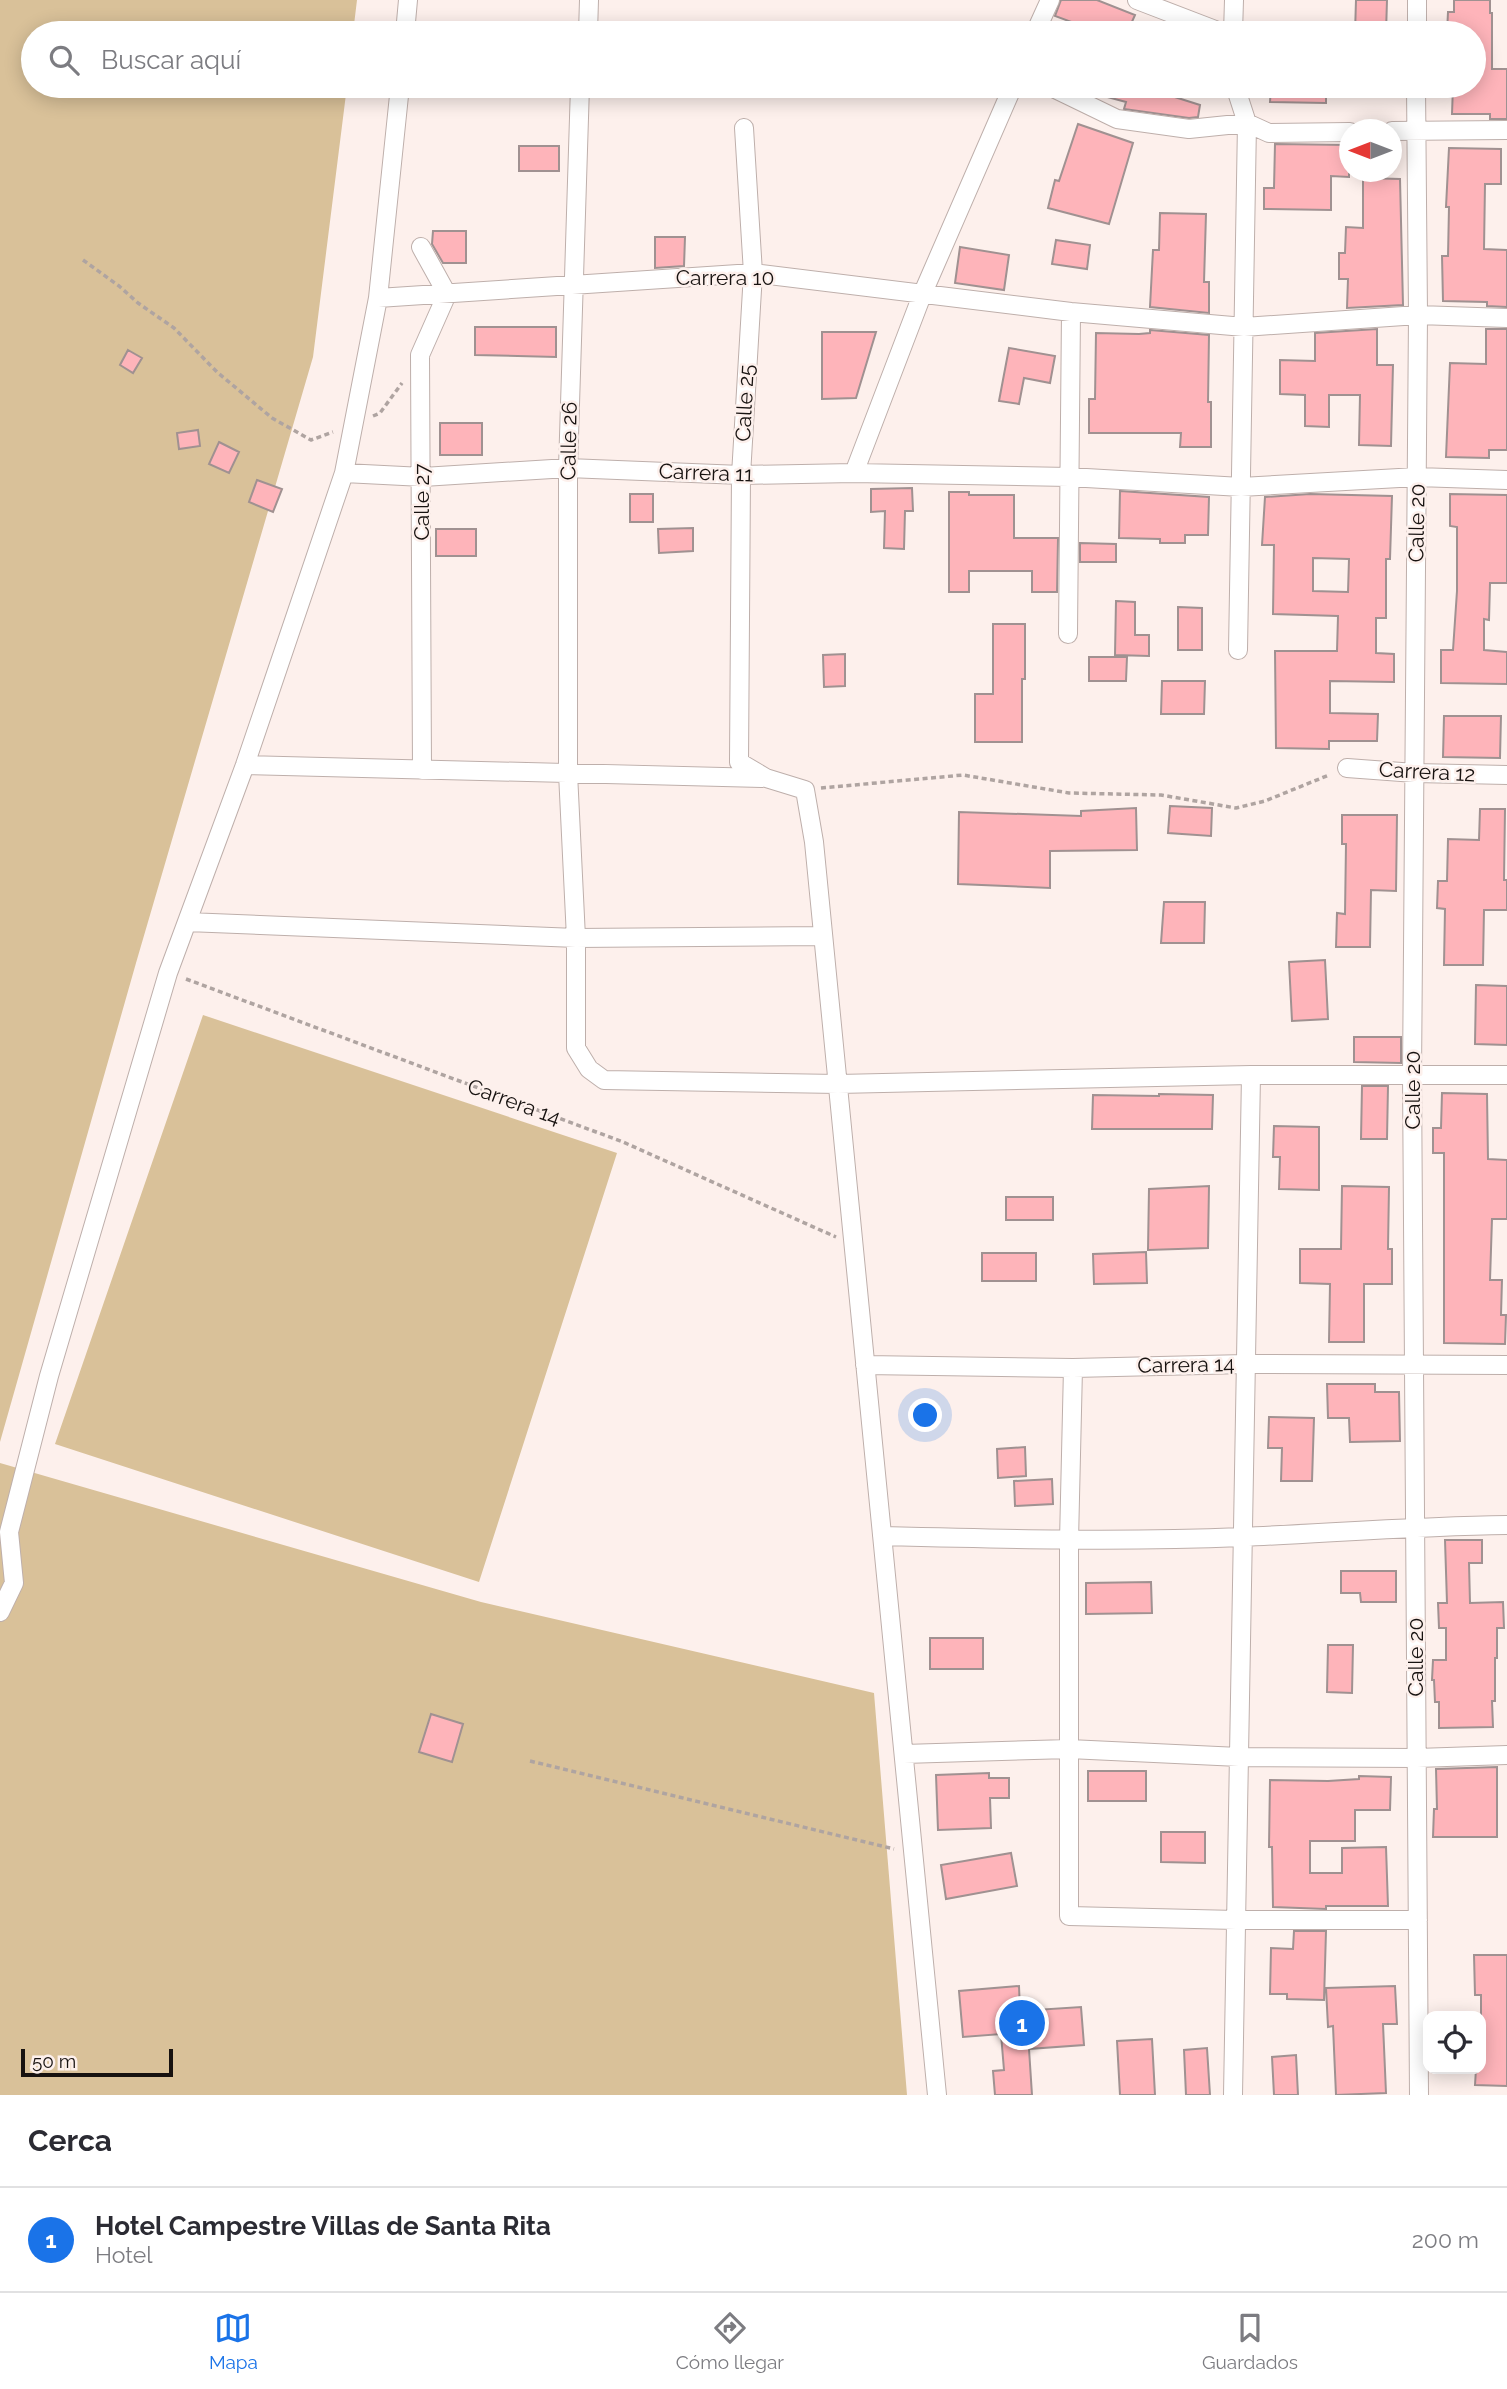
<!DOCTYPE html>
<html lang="es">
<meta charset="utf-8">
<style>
:root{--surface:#fff;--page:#f2f2f3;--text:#2b2b33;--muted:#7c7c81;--line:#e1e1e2;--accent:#1a73e8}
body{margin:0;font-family:Raleway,sans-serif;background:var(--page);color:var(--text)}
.controls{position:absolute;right:21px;bottom:21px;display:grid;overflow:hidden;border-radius:14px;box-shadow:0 4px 18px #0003}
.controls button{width:63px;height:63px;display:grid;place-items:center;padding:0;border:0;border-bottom:2px solid var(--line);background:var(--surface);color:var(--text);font:35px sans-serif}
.compass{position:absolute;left:1339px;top:119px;width:63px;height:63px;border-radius:50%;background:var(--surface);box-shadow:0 4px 18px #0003;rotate:270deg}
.scale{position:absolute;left:21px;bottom:18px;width:152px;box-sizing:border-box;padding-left:7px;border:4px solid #171210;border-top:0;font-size:19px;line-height:24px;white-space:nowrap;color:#171210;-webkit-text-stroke:5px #fdf0ec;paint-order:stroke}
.you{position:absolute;left:926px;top:1416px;width:24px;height:24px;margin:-18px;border:5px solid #fff;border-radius:50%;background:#1a73e8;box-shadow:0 0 0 10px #1a73e833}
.badge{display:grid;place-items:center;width:46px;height:46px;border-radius:50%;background:var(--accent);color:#fff;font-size:23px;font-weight:700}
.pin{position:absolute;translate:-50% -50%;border:4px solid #fff;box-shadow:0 2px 7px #0006}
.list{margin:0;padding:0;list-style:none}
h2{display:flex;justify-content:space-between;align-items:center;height:91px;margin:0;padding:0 28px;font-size:30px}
h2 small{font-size:23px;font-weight:400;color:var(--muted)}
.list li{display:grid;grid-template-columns:46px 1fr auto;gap:21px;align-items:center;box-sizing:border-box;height:105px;padding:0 28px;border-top:2px solid var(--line)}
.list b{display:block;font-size:26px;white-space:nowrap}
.list p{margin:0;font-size:23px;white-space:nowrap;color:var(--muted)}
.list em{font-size:23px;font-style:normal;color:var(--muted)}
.icon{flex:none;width:38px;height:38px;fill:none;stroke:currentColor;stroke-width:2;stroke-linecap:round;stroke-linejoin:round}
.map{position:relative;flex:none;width:1507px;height:2095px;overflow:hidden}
.search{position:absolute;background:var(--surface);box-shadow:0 4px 18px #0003;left:21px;right:21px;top:21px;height:77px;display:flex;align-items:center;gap:18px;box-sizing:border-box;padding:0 24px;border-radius:38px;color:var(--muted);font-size:26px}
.sheet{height:196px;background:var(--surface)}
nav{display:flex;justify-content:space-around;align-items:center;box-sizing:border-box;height:98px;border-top:2px solid var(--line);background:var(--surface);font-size:19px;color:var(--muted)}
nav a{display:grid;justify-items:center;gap:4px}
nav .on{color:var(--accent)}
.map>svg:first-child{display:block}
</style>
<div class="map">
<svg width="1507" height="2095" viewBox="0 0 1507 2095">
<rect width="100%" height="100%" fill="#fdf0ec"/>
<path fill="#d9c199" d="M0,0H357L353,33H33V86H347L313,357L136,963L0,1442Z
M203,1015L617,1153L479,1582L55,1444Z
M0,1463L481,1602L874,1693L907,2095H0Z"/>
<path fill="#feb4ba" stroke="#a09191" stroke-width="2" fill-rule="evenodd" d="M1061,0H1097L1135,15L1127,33H1101L1055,16Z
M1356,0H1387L1386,33H1355Z
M1454,0H1490V13H1492V69H1507V119H1490V114H1452L1453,86H1474V33H1447L1448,12H1454Z
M1085,86H1140L1200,105L1198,117L1189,118L1124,109L1126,102L1085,91Z
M1271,86H1326V103L1270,102Z
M1078,124L1133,143L1109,224L1048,208L1055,180L1059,181Z
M1275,144L1349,145V177L1331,176V210L1264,209V188H1274Z
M519,146H559V171H519Z
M1449,148L1501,149V184H1485L1484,249L1507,250V307L1487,306V302L1443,301L1442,256H1448L1449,207H1446Z
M1363,178L1400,179L1403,305L1347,308L1348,279H1339V253H1345L1346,227L1363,228Z
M1160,213L1206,214L1204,282H1209V313L1150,307L1153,250H1159Z
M433,231H466V263H443L432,244Z
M655,237H685L684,266L655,268Z
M1056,240L1090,245L1087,269L1052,264Z
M960,247L1009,255L1004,290L955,283Z
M475,327H556V357L475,355Z
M1377,329V365H1393L1391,446L1359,445L1360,395H1329V427L1305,426V395L1280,394V360L1315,361V333Z
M1486,329H1507V450H1489V458L1446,457L1450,363L1486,364Z
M1150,330L1209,335L1208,402H1211V447H1180L1181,433H1089V399H1095L1096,333L1139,334L1150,333Z
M822,332H876L856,398L822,399Z
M1009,348L1055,356L1050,383L1024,378L1019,404L999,401Z
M128,350L142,358L133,373L120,365Z
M440,423H482V455H440Z
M198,430L200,446L179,449L177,433Z
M219,442L239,452L229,473L209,464Z
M257,480L282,489L273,512L249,502Z
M912,488L913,511H905L904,549L884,548L885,511L871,512V489Z
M1120,491L1209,497L1208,535H1185V543H1160V539L1119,538Z
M949,492H969V495H1014V538H1058L1057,592H1032V571H969V592H949Z
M630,494H653V522H630Z
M1310,494L1392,496L1390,559H1386V618H1376V653L1394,654V682L1330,681V713L1378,714L1377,741H1329V749L1276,748L1275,651H1337L1338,616L1273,614L1274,545H1262L1265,497ZM1313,558L1349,559L1348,592L1313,591Z
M1450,494L1507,495V583H1490L1489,620L1484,619V650L1507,652V684L1441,683V650H1453L1457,591V527L1450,526Z
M693,528V551L659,553L658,529Z
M436,529H476V556H436Z
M1080,543L1116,544V562H1080Z
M1116,601L1135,602V635H1149V656L1115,655Z
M1178,607L1202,608V650H1178Z
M993,624H1025V679H1022V742H975V694H993Z
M845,654V686L824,687L823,655Z
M1089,657H1127L1126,681H1089Z
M1162,681H1205L1204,714H1161Z
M1444,716H1501L1500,758L1443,757Z
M1170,806L1212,808L1211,836L1168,833Z
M1136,808L1137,850L1050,851V888L958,884L959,812L1081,816V811Z
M1480,809H1505L1504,880H1507V910H1484L1483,965H1444L1445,909L1437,908L1438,881H1447L1448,839L1479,840Z
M1342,815H1397L1396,891L1371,890L1370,947H1336L1337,913L1345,914L1346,844H1342Z
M1164,902H1205L1204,943H1161Z
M1325,960L1328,1019L1292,1021L1289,962Z
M1476,985L1507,986V1045L1475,1044Z
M1354,1037H1401V1063L1354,1062Z
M1362,1086H1388L1387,1139H1361Z
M1442,1093L1487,1094L1488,1159L1507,1160V1219H1492L1490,1280H1502L1501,1315H1506L1505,1344L1444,1343V1153H1433V1128H1441Z
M1159,1094L1213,1095L1212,1129H1092L1093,1095L1159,1096Z
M1274,1126L1319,1127V1190L1279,1189L1280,1157H1273Z
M1209,1186L1208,1248L1148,1250L1149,1189Z
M1342,1186L1389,1187L1388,1249H1392V1284H1364V1342H1329L1330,1284L1300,1283V1249H1341Z
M1006,1197H1053V1220H1006Z
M1146,1252L1147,1283L1094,1284L1093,1254Z
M982,1253H1036V1281H982Z
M1327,1384H1375V1392H1399L1400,1441L1350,1442L1349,1418H1328Z
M1269,1417L1314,1418L1312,1481H1281L1282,1448H1268Z
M1025,1447L1026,1476L998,1478L997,1449Z
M1052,1479L1053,1504L1015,1506L1014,1481Z
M1445,1540H1482V1563H1469L1470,1603L1503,1602L1504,1628H1497V1658H1495V1701H1492L1493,1727L1439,1728V1702H1435L1434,1680H1432L1433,1660H1446V1628H1439L1438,1603H1447Z
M1341,1571H1396V1602H1361L1360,1593H1341Z
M1151,1582L1152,1613L1086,1614V1583Z
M930,1638H983V1669H930Z
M1328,1645H1353L1352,1693L1327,1692Z
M431,1714L463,1724L452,1762L419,1752Z
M1497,1767V1837H1433L1434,1809H1437L1436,1769Z
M1088,1771H1146V1801H1088Z
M989,1773V1778H1009V1798H990L991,1828L938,1830L936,1775Z
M1359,1776L1391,1777L1390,1810H1355V1841H1310V1873H1342V1848L1386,1847L1388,1906H1326V1909L1273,1907L1272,1847H1269L1270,1780L1328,1781L1359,1779Z
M1161,1832H1205V1863L1161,1862Z
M1011,1853L1017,1886L946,1899L941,1865Z
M1294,1931H1326L1324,2000L1287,1999V1994H1270L1271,1948L1293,1949Z
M1474,1955H1507V2086L1475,2085L1476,2069H1481V1995H1475Z
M1019,1986L1020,2011L1081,2007L1084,2045L1029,2049L1032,2095H995L993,2071L1004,2070L1001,2034L963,2037L959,1991Z
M1395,1986L1397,2024H1383L1386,2093L1336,2095L1333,2026L1328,2027L1326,1988Z
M1152,2039L1155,2095H1120L1117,2041Z
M1207,2048L1210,2095H1186L1184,2050Z
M1296,2055L1298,2095H1274L1272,2057Z"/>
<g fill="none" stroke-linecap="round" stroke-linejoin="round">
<g stroke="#beafab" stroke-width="20">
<path id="street" d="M1137,0L1223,33
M405,33L408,0
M588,33L589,0
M1035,33L1050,0
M1233,33L1234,0
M1417,33V0
M580,86L568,468V773L576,938V1048L589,1069L604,1080L838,1084L1251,1075H1507
M1235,86L1247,123L1238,650
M1416,86L1418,315L1412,1076L1419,2095
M1051,87L1117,119L1189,129L1247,123L1269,133L1350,132
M744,128L753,273L741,475L739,762L766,778L805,790L814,842L937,2095
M1392,131L1507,130
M421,247L447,294L420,355L422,770
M378,298L753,273L1071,312L1244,327L1418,315L1507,318
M344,473L423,477L568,468L741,475L854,473L1069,477L1241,487L1417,477L1507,480
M854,473L922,295L1013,86
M1068,634L1071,312
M245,765L762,778
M1347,768L1415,773L1507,775
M187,922L576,938L823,936
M865,1365L1073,1368L1246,1364L1507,1365
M1073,1368L1069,1541V1916L1236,1920H1418
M882,1536C1002,1539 1122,1542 1242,1537C1331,1533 1419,1526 1507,1525
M0,1612L14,1583L9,1532L49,1376L168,973L245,765L344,473L378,298L400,86
M904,1754L1069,1749L1239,1757L1417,1758L1507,1755
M1233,2095L1251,1075"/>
</g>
<path stroke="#afa4a1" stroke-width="3.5" stroke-dasharray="5 3.5" stroke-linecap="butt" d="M83,260L119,286L138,303L174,328L217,372L272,418L311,440L333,432
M373,416L380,413L402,383
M821,788L963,775L1069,793L1161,795L1236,808L1265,801L1329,775
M186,979L623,1142L836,1237
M530,1761L894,1849"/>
<use href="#street" stroke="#fff" stroke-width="18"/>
</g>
<g text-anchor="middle" stroke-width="5" stroke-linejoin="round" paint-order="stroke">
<g font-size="21" fill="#171210" stroke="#fdf0ec">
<text x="725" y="285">Carrera 10</text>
<text transform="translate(745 403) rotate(-87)" y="7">Calle 25</text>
<text transform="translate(569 441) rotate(-89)" y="7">Calle 26</text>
<text transform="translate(706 473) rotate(2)" y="7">Carrera 11</text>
<text transform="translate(422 502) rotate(-90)" y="7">Calle 27</text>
<text transform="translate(1417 523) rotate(-89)" y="7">Calle 20</text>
<text transform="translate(1427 772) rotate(3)" y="7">Carrera 12</text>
<text transform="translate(1413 1090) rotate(-90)" y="7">Calle 20</text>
<text transform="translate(514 1102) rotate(20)" y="7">Carrera 14</text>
<text transform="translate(1186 1365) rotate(-1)" y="7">Carrera 14</text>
<text transform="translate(1416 1657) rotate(-90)" y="7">Calle 20</text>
</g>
</g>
</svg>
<div class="controls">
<button><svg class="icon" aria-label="locate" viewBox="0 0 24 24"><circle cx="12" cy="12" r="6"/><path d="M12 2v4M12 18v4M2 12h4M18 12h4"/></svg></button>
</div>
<svg class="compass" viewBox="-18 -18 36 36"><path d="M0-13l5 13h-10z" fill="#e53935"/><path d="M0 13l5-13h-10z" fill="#7c7c81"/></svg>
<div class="scale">50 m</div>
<div class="you"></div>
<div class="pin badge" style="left:1022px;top:2023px">1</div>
<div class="search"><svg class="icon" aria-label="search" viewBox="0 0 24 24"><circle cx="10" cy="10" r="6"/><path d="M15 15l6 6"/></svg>Buscar aquí</div>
</div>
<section class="sheet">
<h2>Cerca<small></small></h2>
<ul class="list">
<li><span class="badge">1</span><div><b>Hotel Campestre Villas de Santa Rita</b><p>Hotel</p></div><em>200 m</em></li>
</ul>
</section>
<nav>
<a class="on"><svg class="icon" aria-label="map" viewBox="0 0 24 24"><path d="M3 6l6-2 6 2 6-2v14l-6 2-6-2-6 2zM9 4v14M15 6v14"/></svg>Mapa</a>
<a><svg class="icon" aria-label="directions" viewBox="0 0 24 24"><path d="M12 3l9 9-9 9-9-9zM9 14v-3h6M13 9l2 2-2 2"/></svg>Cómo llegar</a>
<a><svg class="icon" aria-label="saved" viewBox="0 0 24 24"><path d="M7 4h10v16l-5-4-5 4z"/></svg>Guardados</a>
</nav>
